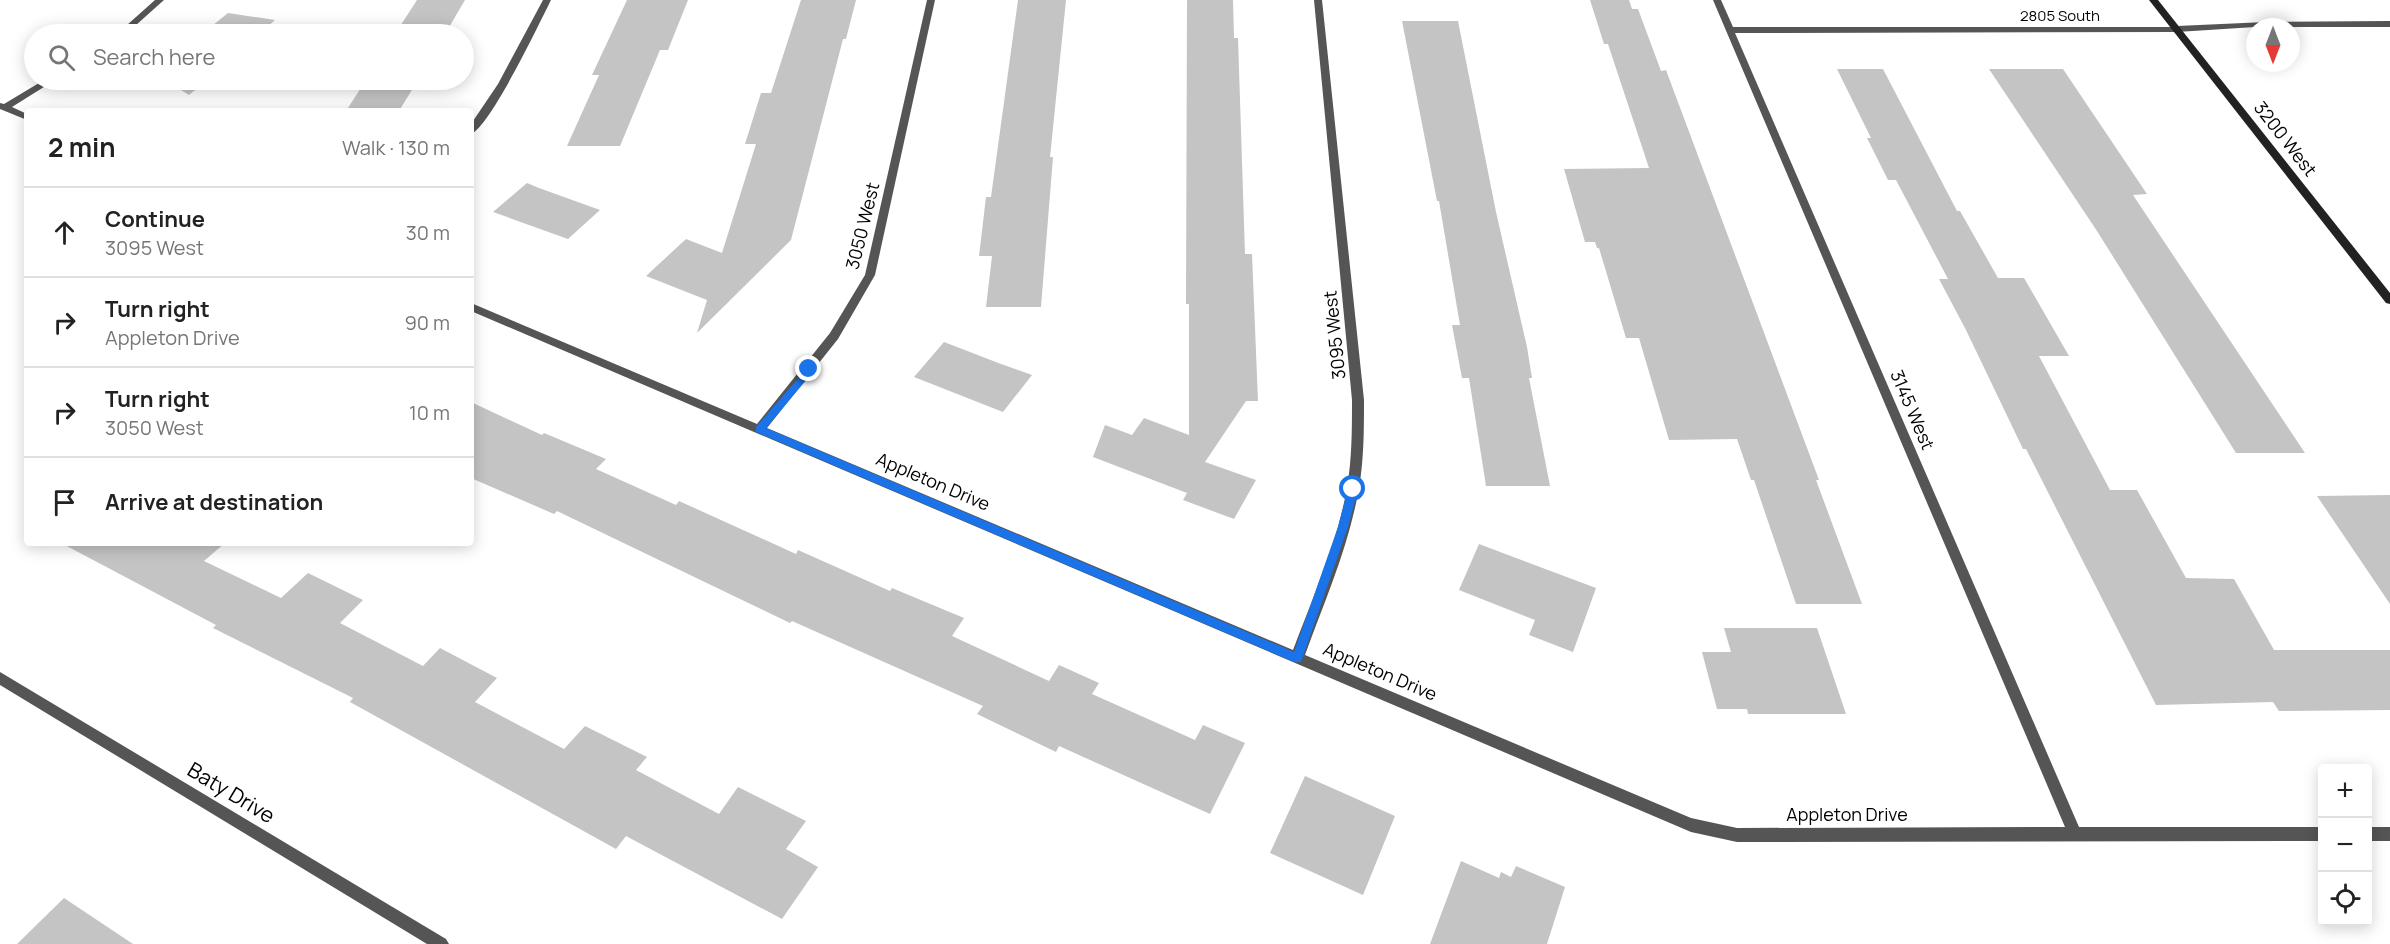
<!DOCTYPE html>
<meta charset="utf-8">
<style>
:root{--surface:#fff;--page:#f2f2f2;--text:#222;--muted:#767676;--line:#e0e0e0}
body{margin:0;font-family:Manrope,sans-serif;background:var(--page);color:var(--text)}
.controls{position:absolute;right:18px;bottom:18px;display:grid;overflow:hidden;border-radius:6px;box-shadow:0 3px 15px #0003}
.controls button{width:54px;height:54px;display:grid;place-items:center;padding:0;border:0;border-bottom:2px solid var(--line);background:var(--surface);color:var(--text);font:30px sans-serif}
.compass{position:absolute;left:2246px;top:18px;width:54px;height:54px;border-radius:50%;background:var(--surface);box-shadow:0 3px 15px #0003;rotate:180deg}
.stop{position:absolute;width:18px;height:18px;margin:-14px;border:4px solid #1a73e8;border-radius:50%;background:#fff}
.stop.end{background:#1a73e8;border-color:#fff;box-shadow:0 2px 6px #0008}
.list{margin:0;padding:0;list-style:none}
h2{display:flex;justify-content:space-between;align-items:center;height:78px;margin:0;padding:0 24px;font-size:26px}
h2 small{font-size:20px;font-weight:400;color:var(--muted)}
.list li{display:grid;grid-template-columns:39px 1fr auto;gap:18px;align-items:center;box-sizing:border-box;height:90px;padding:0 24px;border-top:2px solid var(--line)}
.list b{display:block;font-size:22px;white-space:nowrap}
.list p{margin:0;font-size:20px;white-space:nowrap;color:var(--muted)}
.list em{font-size:20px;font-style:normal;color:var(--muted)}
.icon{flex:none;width:33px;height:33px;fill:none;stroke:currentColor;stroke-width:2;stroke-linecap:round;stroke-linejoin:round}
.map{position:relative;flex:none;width:2390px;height:944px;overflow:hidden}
.search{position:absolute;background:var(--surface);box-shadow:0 3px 15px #0003;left:24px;top:24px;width:450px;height:66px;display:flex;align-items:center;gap:15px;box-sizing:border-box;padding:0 21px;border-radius:33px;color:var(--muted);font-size:22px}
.panel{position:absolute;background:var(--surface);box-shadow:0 3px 15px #0003;left:24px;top:108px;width:450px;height:438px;border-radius:6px}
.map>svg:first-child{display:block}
</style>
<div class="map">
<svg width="2390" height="944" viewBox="0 0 2390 944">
<rect width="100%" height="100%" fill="#fff"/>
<path fill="#c4c4c4" d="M417,0H465L445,34H395Z
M627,0H688L668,50H660L620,146H567L599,75H592Z
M801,0H856L846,39H843L791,240L697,333L707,300L646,276L686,239L722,253L756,144H745L761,93H771Z
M1018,0H1066L1050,157H1053L1041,307H986L992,256H979L986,197H991Z
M1187,0H1233L1234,38H1238L1245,254H1252L1258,401H1246L1205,462L1256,480L1234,519L1183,500L1187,493L1093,457L1105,425L1132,435L1144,418L1189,435V304H1186Z
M1590,0H1629L1632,9H1638L1661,71L1666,70L1819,480H1816L1862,604H1796L1754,480H1751L1737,439L1669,440L1639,338H1626L1599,248H1597L1595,242H1585L1564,169L1649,168L1608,44H1604Z
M228,13L275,20L259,34H202Z
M1402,21H1458L1496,212L1527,347L1532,378H1529L1550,486H1486L1469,378H1462L1452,325H1460L1439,201H1437Z
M1837,69H1883L1957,211H1960L1998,278H2024L2069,356H2039L2110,490H2137L2186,578L2234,579L2274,650H2390V710L2279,711L2273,702L2156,705L2026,449H2023L1966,330L1939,279H1948L1896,180H1888L1867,138H1871Z
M1989,69H2063L2147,194L2133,195L2305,453H2236L2097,231Z
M165,80H207L189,95Z
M366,80H418L399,111H346Z
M527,183L539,188L600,210L568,239L493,212Z
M944,342L1001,364L1032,375L1003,412L914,377Z
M471,402L542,435L544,433L606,459L596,469L676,505L679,501L796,554L798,550L890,591L892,588L964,618L952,636L1049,681L1059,665L1099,683L1092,694L1195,740L1203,725L1245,743L1210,814L1059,746L1056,752L977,714L983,706L792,621L790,623L557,511L554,514L471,478Z
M2390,495V604L2317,496Z
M61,543H225L204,561L281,598L308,573L363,600L340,623L423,666L440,648L497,678L475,702L564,749L585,726L647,757L636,770L719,814L738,787L806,821L786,849L818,867L782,919L626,836L616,849L350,702L353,698L213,628L216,625Z
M1479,544L1596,588L1573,652L1529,635L1535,620L1459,590Z
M1724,628H1817L1846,714H1748L1747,709H1717L1702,652H1731Z
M1305,776L1395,816L1363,895L1270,853Z
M1461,861L1499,878L1501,872L1511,877L1516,866L1565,887L1547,944H1430Z
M64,898L133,944H17Z"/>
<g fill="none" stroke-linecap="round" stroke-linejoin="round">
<path fill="#555" fill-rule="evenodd" d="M2390,21V27H2255L2177,32L2173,29L2177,26L2266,22Z"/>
<path fill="#555" fill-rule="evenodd" d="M155,0H164L126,34H117Z
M543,0H551C539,24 491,125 471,134V124L498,84Z
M927,0H935L875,275L838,339L767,428L1293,650C1313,597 1337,544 1347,488C1352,459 1352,429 1352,400L1314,0H1322L1364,400C1364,429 1364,459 1359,488C1349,546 1325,600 1305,655L1691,818L1737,828L2065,827L1713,0H1721L1733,27H2180L2181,29L2177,32L1735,33L2079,827H2322V841L1737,842L1691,832L471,311V303L757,424L830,333L865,275Z
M44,80H55L12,107L27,114V120L0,109V103L4,104Z
M0,672L446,939L449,944H427L0,685Z
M2368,827H2390V841H2368Z"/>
<path fill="#222" fill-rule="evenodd" d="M2149,0H2158L2390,293V304L2386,303Z"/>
</g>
<path fill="#1a73e8" d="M809,366L814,369L813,372L766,428L1294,652L1338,527L1348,489L1349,486H1356L1358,489L1348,527L1301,662H1294L756,432V427Z"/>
<g text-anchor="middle" stroke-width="4.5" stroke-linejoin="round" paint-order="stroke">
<g font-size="15" fill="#000" stroke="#fff">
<text x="2060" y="21">2805 South</text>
</g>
<g font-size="18" fill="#000" stroke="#fff">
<text transform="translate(2285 139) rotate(52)" y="6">3200 West</text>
<text transform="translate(863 226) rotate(-76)" y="6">3050 West</text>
<text transform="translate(1335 335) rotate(-96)" y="6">3095 West</text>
<text transform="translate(1912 410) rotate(67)" y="6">3145 West</text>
<text transform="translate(933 482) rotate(23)" y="6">Appleton Drive</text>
<text transform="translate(1380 672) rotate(23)" y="6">Appleton Drive</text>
<text x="1847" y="821">Appleton Drive</text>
</g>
<g font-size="21" fill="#000" stroke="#fff">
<text transform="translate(231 793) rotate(31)" y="7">Baty Drive</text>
</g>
</g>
</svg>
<div class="controls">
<button>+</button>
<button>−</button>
<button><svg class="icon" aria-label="locate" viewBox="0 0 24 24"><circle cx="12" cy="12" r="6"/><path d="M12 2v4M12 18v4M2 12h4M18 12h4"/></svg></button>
</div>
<svg class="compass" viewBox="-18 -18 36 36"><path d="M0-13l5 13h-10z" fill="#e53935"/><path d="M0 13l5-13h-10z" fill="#767676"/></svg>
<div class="stop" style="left:1353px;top:489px"></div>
<div class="stop end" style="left:809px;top:369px"></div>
<div class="search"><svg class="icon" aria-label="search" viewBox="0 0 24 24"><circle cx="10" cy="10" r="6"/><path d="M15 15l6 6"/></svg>Search here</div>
<section class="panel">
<h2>2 min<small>Walk · 130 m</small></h2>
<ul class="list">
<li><svg class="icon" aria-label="ahead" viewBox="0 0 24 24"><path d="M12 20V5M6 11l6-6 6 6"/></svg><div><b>Continue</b><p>3095 West</p></div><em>30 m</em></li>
<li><svg class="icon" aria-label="right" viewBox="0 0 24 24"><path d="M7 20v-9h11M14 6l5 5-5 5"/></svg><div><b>Turn right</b><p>Appleton Drive</p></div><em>90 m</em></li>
<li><svg class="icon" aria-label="right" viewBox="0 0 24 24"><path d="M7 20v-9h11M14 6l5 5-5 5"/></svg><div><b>Turn right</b><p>3050 West</p></div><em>10 m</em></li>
<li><svg class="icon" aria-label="arrive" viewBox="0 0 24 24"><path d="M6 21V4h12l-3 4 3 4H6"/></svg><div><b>Arrive at destination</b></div></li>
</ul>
</section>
</div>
